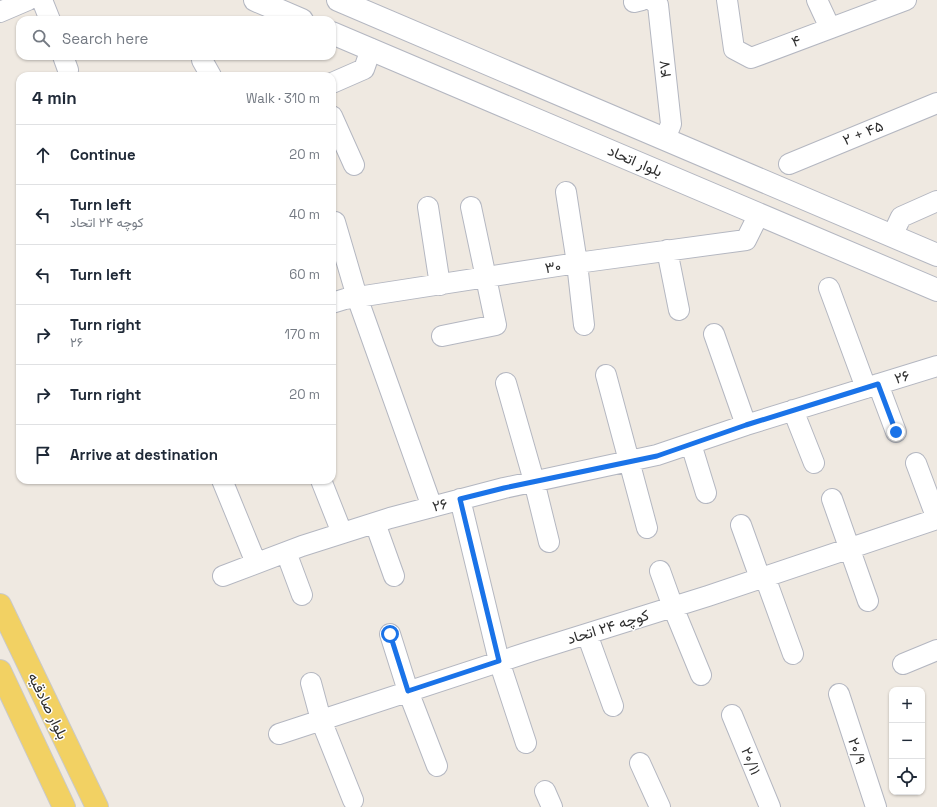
<!DOCTYPE html>
<meta charset="utf-8">
<style>
:root{--surface:#fff;--page:#f2f2f3;--text:#1f2937;--muted:#747a83;--line:#e0e1e3}
body{margin:0;font-family:"Space Grotesk",Vazirmatn,sans-serif;background:var(--page);color:var(--text)}
.controls{position:absolute;right:12px;bottom:12px;display:grid;overflow:hidden;border-radius:8px;box-shadow:0 1px 3px #0004}
.controls button{width:36px;height:36px;display:grid;place-items:center;padding:0;border:0;border-bottom:1px solid var(--line);background:var(--surface);color:var(--text);font:20px sans-serif}
.stop{position:absolute;width:12px;height:12px;margin:-9px;border:3px solid #1a73e8;border-radius:50%;background:#fff}
.stop.end{background:#1a73e8;border-color:#fff;box-shadow:0 1px 4px #0008}
.list{margin:0;padding:0;list-style:none}
h2{display:flex;justify-content:space-between;align-items:center;height:52px;margin:0;padding:0 16px;font-size:17px}
h2 small{font-size:13px;font-weight:400;color:var(--muted)}
.list li{display:grid;grid-template-columns:26px 1fr auto;gap:12px;align-items:center;box-sizing:border-box;height:60px;padding:0 16px;border-top:1px solid var(--line)}
.list b{display:block;font-size:15px;white-space:nowrap}
.list p{margin:0;font-size:13px;white-space:nowrap;color:var(--muted)}
.list em{font-size:13px;font-style:normal;color:var(--muted)}
.icon{flex:none;width:22px;height:22px;fill:none;stroke:currentColor;stroke-width:2;stroke-linecap:round;stroke-linejoin:round}
.map{position:relative;flex:none;width:937px;height:807px;overflow:hidden}
.search{position:absolute;background:var(--surface);box-shadow:0 1px 3px #0004;left:16px;top:16px;width:320px;height:44px;display:flex;align-items:center;gap:10px;box-sizing:border-box;padding:0 14px;border-radius:12px;color:var(--muted);font-size:15px}
.panel{position:absolute;background:var(--surface);box-shadow:0 1px 3px #0004;left:16px;top:72px;width:320px;height:412px;border-radius:12px}
.map>svg:first-child{display:block}
</style>
<div class="map">
<svg width="937" height="807" viewBox="0 0 937 807">
<rect width="100%" height="100%" fill="#efe9e1"/>
<g fill="none" stroke-linecap="round" stroke-linejoin="round">
<g stroke="#b4b7c1" stroke-width="22">
<path id="street" d="M42,0L50,20
M652,0L658,5L671,124L665,139
M727,0L734,49L751,58L906,0
M817,0L830,28
M634,2L642,0
M0,12L28,0
M63,56L68,70
M202,60L211,76
M332,83L364,69L371,49
M332,116L354,165
M789,164L937,103
M566,192L577,263L584,325
M428,207L440,285
M335,222L357,297L432,507
M892,236L901,217L937,201
M667,250L679,310
M829,288L866,388
M332,303L345,299L577,263L746,240L759,214
M714,334L746,425
M442,336L496,325L471,207
M606,375L647,528
M506,383L534,481L549,542
M878,384L896,432
M793,410L814,463
M691,444L706,493
M916,463L937,519
M222,480L256,563
M321,480L342,533
M460,499L499,661L526,743
M832,499L868,601
M375,523L394,576
M741,525L760,578
M286,552L302,595
M660,571L673,607L701,675
M223,576L302,546L390,518L504,488L657,455L746,425L937,366
M765,577L793,654
M390,634L408,691L437,766
M587,634L613,706
M903,664L937,650
M311,683L321,720L353,800
M839,694L876,807
M732,715L770,807
M279,734L532,651L708,596L937,519
M640,763L660,807
M545,791L552,807"/>
</g>
<g stroke="#b4b7c1" stroke-width="24">
<path id="secondary" d="M255,0L302,20
M338,0L937,255
M332,33L937,290"/>
</g>
<g stroke="#c9c9c9" stroke-width="24">
<path id="primary" d="M0,605L97,807
M0,671L64,807"/>
</g>
<use href="#street" stroke="#fff" stroke-width="20"/>
<use href="#secondary" stroke="#fff" stroke-width="22"/>
<use href="#primary" stroke="#f2d163" stroke-width="22"/>
</g>
<g fill="none" stroke-linecap="round" stroke-linejoin="round">
<path stroke="#1a73e8" stroke-width="5" d="M390,634L408,691L499,661L460,499L504,488L657,456L746,425L878,384L896,432"/>
</g>
<g text-anchor="middle" stroke-width="3" stroke-linejoin="round" paint-order="stroke">
<g font-size="15" fill="#2e2e2e" stroke="#fff">
<text transform="translate(796 41) rotate(-20)" y="5">۴</text>
<text transform="translate(665 69) rotate(-96)" y="5">۴۷</text>
<text transform="translate(863 133) rotate(-22)" y="5">۲ + ۴۵</text>
<text transform="translate(635 161) rotate(23)" y="5">بلوار اتحاد</text>
<text transform="translate(553 267) rotate(-9)" y="5">۳۰</text>
<text transform="translate(902 377) rotate(-17)" y="5">۲۶</text>
<text transform="translate(440 505) rotate(-15)" y="5">۲۶</text>
<text transform="translate(608 627) rotate(-17)" y="5">کوچه ۲۴ اتحاد</text>
<text transform="translate(48 706) rotate(64)" y="5">بلوار صادقیه</text>
<text transform="translate(857 751) rotate(72)" y="5">۲۰/۹</text>
<text transform="translate(751 761) rotate(68)" y="5">۲۰/۱۱</text>
</g>
</g>
</svg>
<div class="controls">
<button>+</button>
<button>−</button>
<button><svg class="icon" aria-label="locate" viewBox="0 0 24 24"><circle cx="12" cy="12" r="6"/><path d="M12 2v4M12 18v4M2 12h4M18 12h4"/></svg></button>
</div>
<div class="stop" style="left:390px;top:634px"></div>
<div class="stop end" style="left:896px;top:432px"></div>
<div class="search"><svg class="icon" aria-label="search" viewBox="0 0 24 24"><circle cx="10" cy="10" r="6"/><path d="M15 15l6 6"/></svg>Search here</div>
<section class="panel">
<h2>4 min<small>Walk · 310 m</small></h2>
<ul class="list">
<li><svg class="icon" aria-label="ahead" viewBox="0 0 24 24"><path d="M12 20V5M6 11l6-6 6 6"/></svg><div><b>Continue</b></div><em>20 m</em></li>
<li><svg class="icon" aria-label="left" viewBox="0 0 24 24"><path d="M17 20v-9H6M10 6l-5 5 5 5"/></svg><div><b>Turn left</b><p>کوچه ۲۴ اتحاد</p></div><em>40 m</em></li>
<li><svg class="icon" aria-label="left" viewBox="0 0 24 24"><path d="M17 20v-9H6M10 6l-5 5 5 5"/></svg><div><b>Turn left</b></div><em>60 m</em></li>
<li><svg class="icon" aria-label="right" viewBox="0 0 24 24"><path d="M7 20v-9h11M14 6l5 5-5 5"/></svg><div><b>Turn right</b><p>۲۶</p></div><em>170 m</em></li>
<li><svg class="icon" aria-label="right" viewBox="0 0 24 24"><path d="M7 20v-9h11M14 6l5 5-5 5"/></svg><div><b>Turn right</b></div><em>20 m</em></li>
<li><svg class="icon" aria-label="arrive" viewBox="0 0 24 24"><path d="M6 21V4h12l-3 4 3 4H6"/></svg><div><b>Arrive at destination</b></div></li>
</ul>
</section>
</div>
